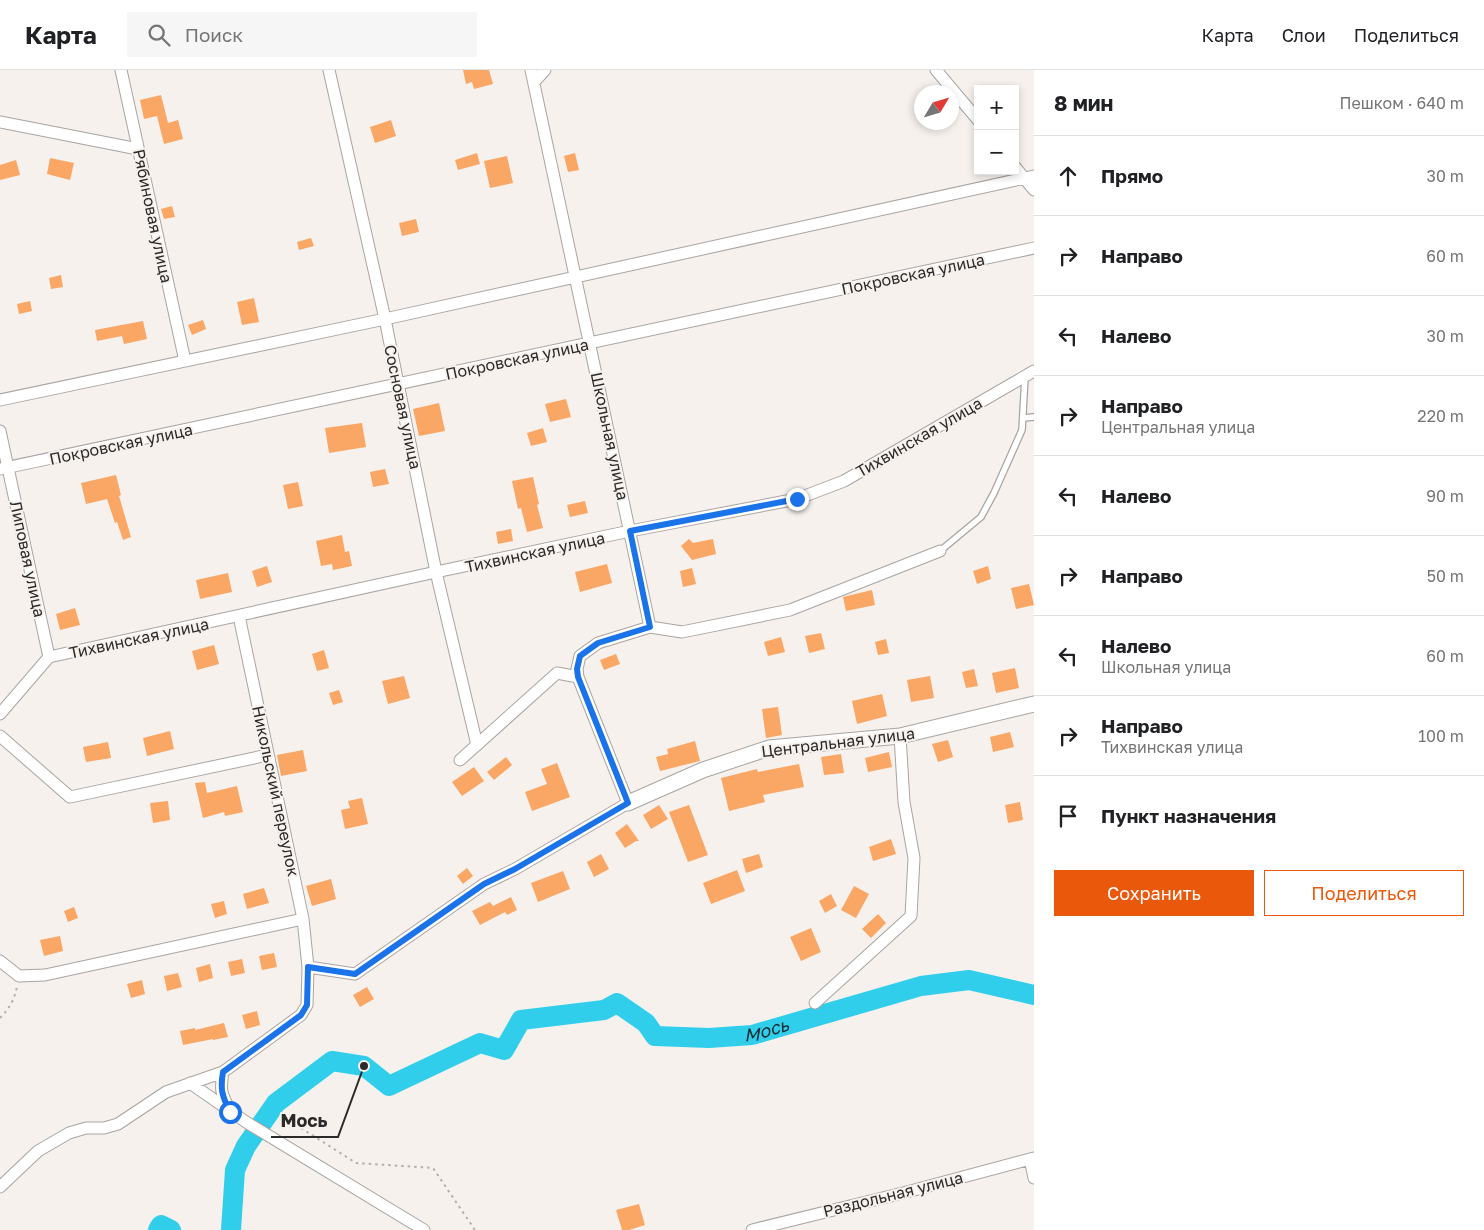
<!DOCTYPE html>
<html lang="ru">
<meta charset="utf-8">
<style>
:root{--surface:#fff;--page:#f6f6f6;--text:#202124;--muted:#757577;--line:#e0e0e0;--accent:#ea580c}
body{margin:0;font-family:"Golos Text",sans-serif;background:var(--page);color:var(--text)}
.controls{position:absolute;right:15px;top:15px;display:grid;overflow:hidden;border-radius:0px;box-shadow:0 2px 8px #0003}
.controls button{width:45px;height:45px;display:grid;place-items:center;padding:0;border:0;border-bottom:1px solid var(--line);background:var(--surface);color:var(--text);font:25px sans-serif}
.compass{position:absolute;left:914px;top:15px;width:45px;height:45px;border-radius:50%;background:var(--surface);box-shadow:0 2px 8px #0003;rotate:52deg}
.stop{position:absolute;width:15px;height:15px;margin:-11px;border:4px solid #1a73e8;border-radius:50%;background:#fff}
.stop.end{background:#1a73e8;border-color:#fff;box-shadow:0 1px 5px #0008}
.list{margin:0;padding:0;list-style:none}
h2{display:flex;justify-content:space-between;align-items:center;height:65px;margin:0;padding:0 20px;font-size:21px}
h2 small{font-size:16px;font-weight:400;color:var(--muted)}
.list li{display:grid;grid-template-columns:32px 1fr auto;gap:15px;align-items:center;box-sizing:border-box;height:80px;padding:0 20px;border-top:1px solid var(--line)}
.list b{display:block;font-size:19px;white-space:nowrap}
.list p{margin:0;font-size:16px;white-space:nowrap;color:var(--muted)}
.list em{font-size:16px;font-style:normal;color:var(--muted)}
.actions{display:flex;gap:10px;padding:15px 20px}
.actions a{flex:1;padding:11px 0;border:1px solid var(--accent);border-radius:0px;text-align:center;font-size:18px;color:var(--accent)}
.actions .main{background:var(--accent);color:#fff}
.icon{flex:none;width:28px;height:28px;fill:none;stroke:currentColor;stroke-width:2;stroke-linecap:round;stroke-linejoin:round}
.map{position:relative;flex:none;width:1034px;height:1160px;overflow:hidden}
header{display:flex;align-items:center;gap:30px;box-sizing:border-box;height:70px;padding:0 25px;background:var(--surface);border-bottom:1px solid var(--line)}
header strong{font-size:24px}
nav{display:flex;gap:28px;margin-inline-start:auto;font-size:18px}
.search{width:350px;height:45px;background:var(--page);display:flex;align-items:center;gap:12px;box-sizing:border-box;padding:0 18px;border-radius:0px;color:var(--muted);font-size:19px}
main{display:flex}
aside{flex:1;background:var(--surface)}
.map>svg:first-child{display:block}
</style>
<header>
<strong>Карта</strong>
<div class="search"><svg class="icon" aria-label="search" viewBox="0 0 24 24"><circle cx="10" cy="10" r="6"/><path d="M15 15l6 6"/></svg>Поиск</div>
<nav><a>Карта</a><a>Слои</a><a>Поделиться</a></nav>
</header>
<main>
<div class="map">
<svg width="1034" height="1160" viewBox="0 0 1034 1160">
<rect width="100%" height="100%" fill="#f6f1ed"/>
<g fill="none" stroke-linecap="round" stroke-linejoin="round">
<g stroke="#31ceec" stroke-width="20">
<path d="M158,1160L161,1155L171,1160"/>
<path id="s1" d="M231,1160L235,1100L246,1076L276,1033L332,991L364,996L389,1016L480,973L504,980L521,950L604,940L617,933L646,953L655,966L709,968L752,965L921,916L969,910L1034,925"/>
</g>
</g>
<path fill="#faa664" d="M463,0H489L493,14L474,19L472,12L466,14Z
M161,25L168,53L178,50L183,69L164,74L157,46L144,49L140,30Z
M391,50L396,66L375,73L370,57Z
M477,83L480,94L458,100L455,90Z
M575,83L579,100L568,102L564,86Z
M507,86L513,113L490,118L484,91Z
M50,88L74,93L70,110L47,104Z
M16,90L20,105L0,110V95Z
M172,136L175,147L164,149L161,139Z
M416,149L419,162L402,166L399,153Z
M311,168L314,176L299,180L297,172Z
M61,205L63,217L51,219L49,208Z
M254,228L259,252L242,255L237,232Z
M30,231L32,241L19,244L17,234Z
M203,250L206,259L192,265L188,255Z
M143,251L147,269L124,274L122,266L97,271L95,260Z
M566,329L571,347L550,352L545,334Z
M439,333L445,361L419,366L413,339Z
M362,353L366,377L329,383L325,358Z
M543,358L547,372L531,376L527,363Z
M385,399L389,414L373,417L370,402Z
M116,405L121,425L119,426L131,467L123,470L117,452L115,453L107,429L86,434L81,413Z
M533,407L539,434L537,435L543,458L527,462L521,438L518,439L512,411Z
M298,412L303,436L288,439L283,415Z
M585,431L588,443L570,447L567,435Z
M511,459L513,471L498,474L496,462Z
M342,465L345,482L349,481L352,496L333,500L332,494L321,496L316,471Z
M689,469L693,473L713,469L716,484L692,490L681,476Z
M607,494L612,513L580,522L575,502Z
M267,496L272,512L257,517L252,501Z
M988,496L991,509L977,514L973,501Z
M692,498L696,514L683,517L680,501Z
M228,503L232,522L200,529L196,510Z
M1029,514L1034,535L1016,539L1011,518Z
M872,520L875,535L846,541L843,527Z
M75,538L80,555L60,560L56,544Z
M821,563L825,579L809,583L805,566Z
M781,567L785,582L768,586L764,572Z
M886,569L889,583L878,585L875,572Z
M214,575L219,594L197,600L192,581Z
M324,580L329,598L317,601L312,584Z
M616,584L620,594L604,600L600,590Z
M1015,598L1019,618L996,623L992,603Z
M974,599L978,616L966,618L962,602Z
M404,606L410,628L388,634L382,611Z
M930,606L934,628L911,632L907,610Z
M339,620L343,632L333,635L329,623Z
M882,624L887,646L857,654L852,631Z
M778,637L782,665L766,668L762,639Z
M170,661L174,679L147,686L143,668Z
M1010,662L1014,677L993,682L990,667Z
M948,670L953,687L938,692L932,674Z
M695,671L700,691L660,701L656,687L668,684L667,679Z
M108,672L111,688L86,692L83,677Z
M303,680L307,701L281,706L277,685Z
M889,682L892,697L868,702L865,688Z
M841,684L844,703L824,705L821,687Z
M506,687L512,695L494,710L487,702Z
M557,693L570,727L532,741L525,722L547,714L541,699Z
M799,694L804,717L763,725L765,732L729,741L721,708L757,699L758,702Z
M474,697L484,711L462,726L452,712Z
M205,712L207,723L237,716L243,742L225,746L224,742L203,748L195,713Z
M362,728L368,754L345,759L341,740L350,738L348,731Z
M168,731L170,750L153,753L150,733Z
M1020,732L1023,750L1008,753L1005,735Z
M659,735L668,749L651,759L643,745Z
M689,735L708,785L688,792L669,742Z
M627,754L639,771H636L625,778L615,763Z
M891,769L896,784L873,791L869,777Z
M601,784L609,799L594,807L587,792Z
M759,784L763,797L746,803L742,789Z
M467,798L473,806L463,814L457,806Z
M737,800L745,821L711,834L703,813Z
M563,801L570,819L538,832L531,813Z
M331,809L336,829L312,836L306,816Z
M854,816L869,824L856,848L841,840Z
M264,818L269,833L247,839L243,824Z
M831,824L837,836L825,843L819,831Z
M511,827L517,840L507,845L505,842L480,855L472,841L490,832L493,836Z
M224,831L227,844L215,848L211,834Z
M74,837L78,848L68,852L64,841Z
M878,844L886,853L871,868L862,859Z
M811,858L821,882L801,891L790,867Z
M60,866L63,881L44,886L40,870Z
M274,883L277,897L262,900L259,886Z
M242,889L245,903L231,906L228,892Z
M210,894L213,908L199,912L196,898Z
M178,903L182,917L167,921L164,906Z
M142,910L145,924L131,928L127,914Z
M367,917L374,929L360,937L353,925Z
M257,941L260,955L246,959L242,945Z
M224,953L228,967L213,970V969L183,975L180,961L195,958V960Z
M639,1134L645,1155L629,1160H622L616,1140Z"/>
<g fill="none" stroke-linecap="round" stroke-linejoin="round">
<g stroke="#a9a4a1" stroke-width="8">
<path id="service" d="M1023,348L1034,347
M940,481L981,447L994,423L1022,360L1025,307"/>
</g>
<g stroke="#a9a4a1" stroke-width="13">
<path id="minor" d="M121,0L185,291
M329,0L385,249L436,502L477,675
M531,0L650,557
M936,0L978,50
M534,12L545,0
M0,52L138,79
M1015,97L1034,120
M0,330L385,249L1034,106
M0,361L49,587
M0,399L1034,178
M49,587L436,502L630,461L797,429L844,411L1034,301
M0,644L49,587
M0,666L70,727L268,685
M460,690L557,603L578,607
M0,891L19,906L45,905L303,849
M308,897L355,904L484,814L515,799L628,733L578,607L577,599L580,586L598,573L650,557L682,562L790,540L940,481
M815,933L911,846L914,788L904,732L900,666
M223,1002C220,1020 221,1024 230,1040
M190,1013L246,1052L424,1160
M1030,1089L1034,1108
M0,1117L38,1081L69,1063L86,1058H104L118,1054L166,1022L223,1002L301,945L307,935L308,897L303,849L239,546
M752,1160L903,1123L1034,1088"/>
</g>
<g stroke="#a9a4a1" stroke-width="17">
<path id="tertiary" d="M628,733L703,700L769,678L900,666L1034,634"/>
</g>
<path stroke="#b3afac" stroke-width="2" stroke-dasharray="2.5 4" stroke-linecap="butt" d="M0,948C9,939 15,929 17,916
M290,1051L356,1093L433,1098L475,1160"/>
<use href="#service" stroke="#fff" stroke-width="5.5"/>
<use href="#minor" stroke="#fff" stroke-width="11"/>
<use href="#tertiary" stroke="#fff" stroke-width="15"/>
</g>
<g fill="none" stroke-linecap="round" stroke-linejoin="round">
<path stroke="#1a73e8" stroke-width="6" d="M230,1042C222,1026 220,1019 223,1002L301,945L307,935L308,897L355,904L484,814L515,799L628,733L578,607L577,599L580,586L598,573L650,557L630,461L797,429"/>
</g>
<g text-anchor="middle" stroke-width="4" stroke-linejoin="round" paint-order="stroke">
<g font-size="16" fill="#2c2a29" stroke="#f6f1ed">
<text transform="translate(153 146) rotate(78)" y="6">Рябиновая улица</text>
<text transform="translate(913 204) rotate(-12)" y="6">Покровская улица</text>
<text transform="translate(517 289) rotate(-12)" y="6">Покровская улица</text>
<text transform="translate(403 337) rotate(78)" y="6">Сосновая улица</text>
<text transform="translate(610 366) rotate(78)" y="6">Школьная улица</text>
<text transform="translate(919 367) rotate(-30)" y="6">Тихвинская улица</text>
<text transform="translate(121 374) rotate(-12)" y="6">Покровская улица</text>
<text transform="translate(535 482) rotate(-12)" y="6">Тихвинская улица</text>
<text transform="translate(28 489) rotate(78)" y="6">Липовая улица</text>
<text transform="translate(139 568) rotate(-12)" y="6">Тихвинская улица</text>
<text transform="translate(838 672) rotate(-7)" y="6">Центральная улица</text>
<text transform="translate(276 721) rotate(78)" y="6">Никольский переулок</text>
<text transform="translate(893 1124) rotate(-14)" y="6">Раздольная улица</text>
</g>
<g font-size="18" font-style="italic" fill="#152d33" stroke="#f6f1ed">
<text dy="6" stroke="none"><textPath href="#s1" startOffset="695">Мось</textPath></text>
</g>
</g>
<path fill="none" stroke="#2c2a29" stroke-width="2" d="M364 996L338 1067H271"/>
<circle fill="#2c2a29" stroke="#f6f1ed" stroke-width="2" cx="364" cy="996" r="5"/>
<g font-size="18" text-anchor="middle" font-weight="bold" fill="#2c2a29" stroke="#f6f1ed" stroke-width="4" stroke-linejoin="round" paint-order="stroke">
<text x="304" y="1057">Мось</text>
</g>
</svg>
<div class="controls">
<button>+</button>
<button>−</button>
</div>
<svg class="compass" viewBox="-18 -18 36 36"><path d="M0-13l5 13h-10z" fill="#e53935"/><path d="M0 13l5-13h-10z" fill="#757577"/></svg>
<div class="stop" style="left:230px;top:1042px"></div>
<div class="stop end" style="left:797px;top:429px"></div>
</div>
<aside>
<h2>8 мин<small>Пешком · 640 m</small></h2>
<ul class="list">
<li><svg class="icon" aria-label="ahead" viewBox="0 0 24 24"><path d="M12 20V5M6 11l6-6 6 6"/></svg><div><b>Прямо</b></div><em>30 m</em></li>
<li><svg class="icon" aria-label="right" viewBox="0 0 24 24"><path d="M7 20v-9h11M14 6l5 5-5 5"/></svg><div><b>Направо</b></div><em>60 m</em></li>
<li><svg class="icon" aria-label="left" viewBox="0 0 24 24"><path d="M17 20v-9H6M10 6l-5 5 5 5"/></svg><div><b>Налево</b></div><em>30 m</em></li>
<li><svg class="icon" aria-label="right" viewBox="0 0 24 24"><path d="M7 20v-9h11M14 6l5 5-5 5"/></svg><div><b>Направо</b><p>Центральная улица</p></div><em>220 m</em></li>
<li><svg class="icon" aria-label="left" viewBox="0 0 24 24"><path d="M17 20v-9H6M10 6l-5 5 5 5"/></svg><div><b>Налево</b></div><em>90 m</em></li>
<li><svg class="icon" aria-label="right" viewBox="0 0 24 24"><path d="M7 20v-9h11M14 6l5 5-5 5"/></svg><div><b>Направо</b></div><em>50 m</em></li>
<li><svg class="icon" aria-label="left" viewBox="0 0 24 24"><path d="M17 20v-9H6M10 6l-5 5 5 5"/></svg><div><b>Налево</b><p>Школьная улица</p></div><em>60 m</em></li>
<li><svg class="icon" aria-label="right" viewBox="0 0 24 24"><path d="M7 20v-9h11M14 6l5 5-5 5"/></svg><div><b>Направо</b><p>Тихвинская улица</p></div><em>100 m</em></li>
<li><svg class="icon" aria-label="arrive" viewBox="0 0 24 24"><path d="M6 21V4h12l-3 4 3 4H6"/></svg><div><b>Пункт назначения</b></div></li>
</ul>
<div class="actions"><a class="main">Сохранить</a><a>Поделиться</a></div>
</aside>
</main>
